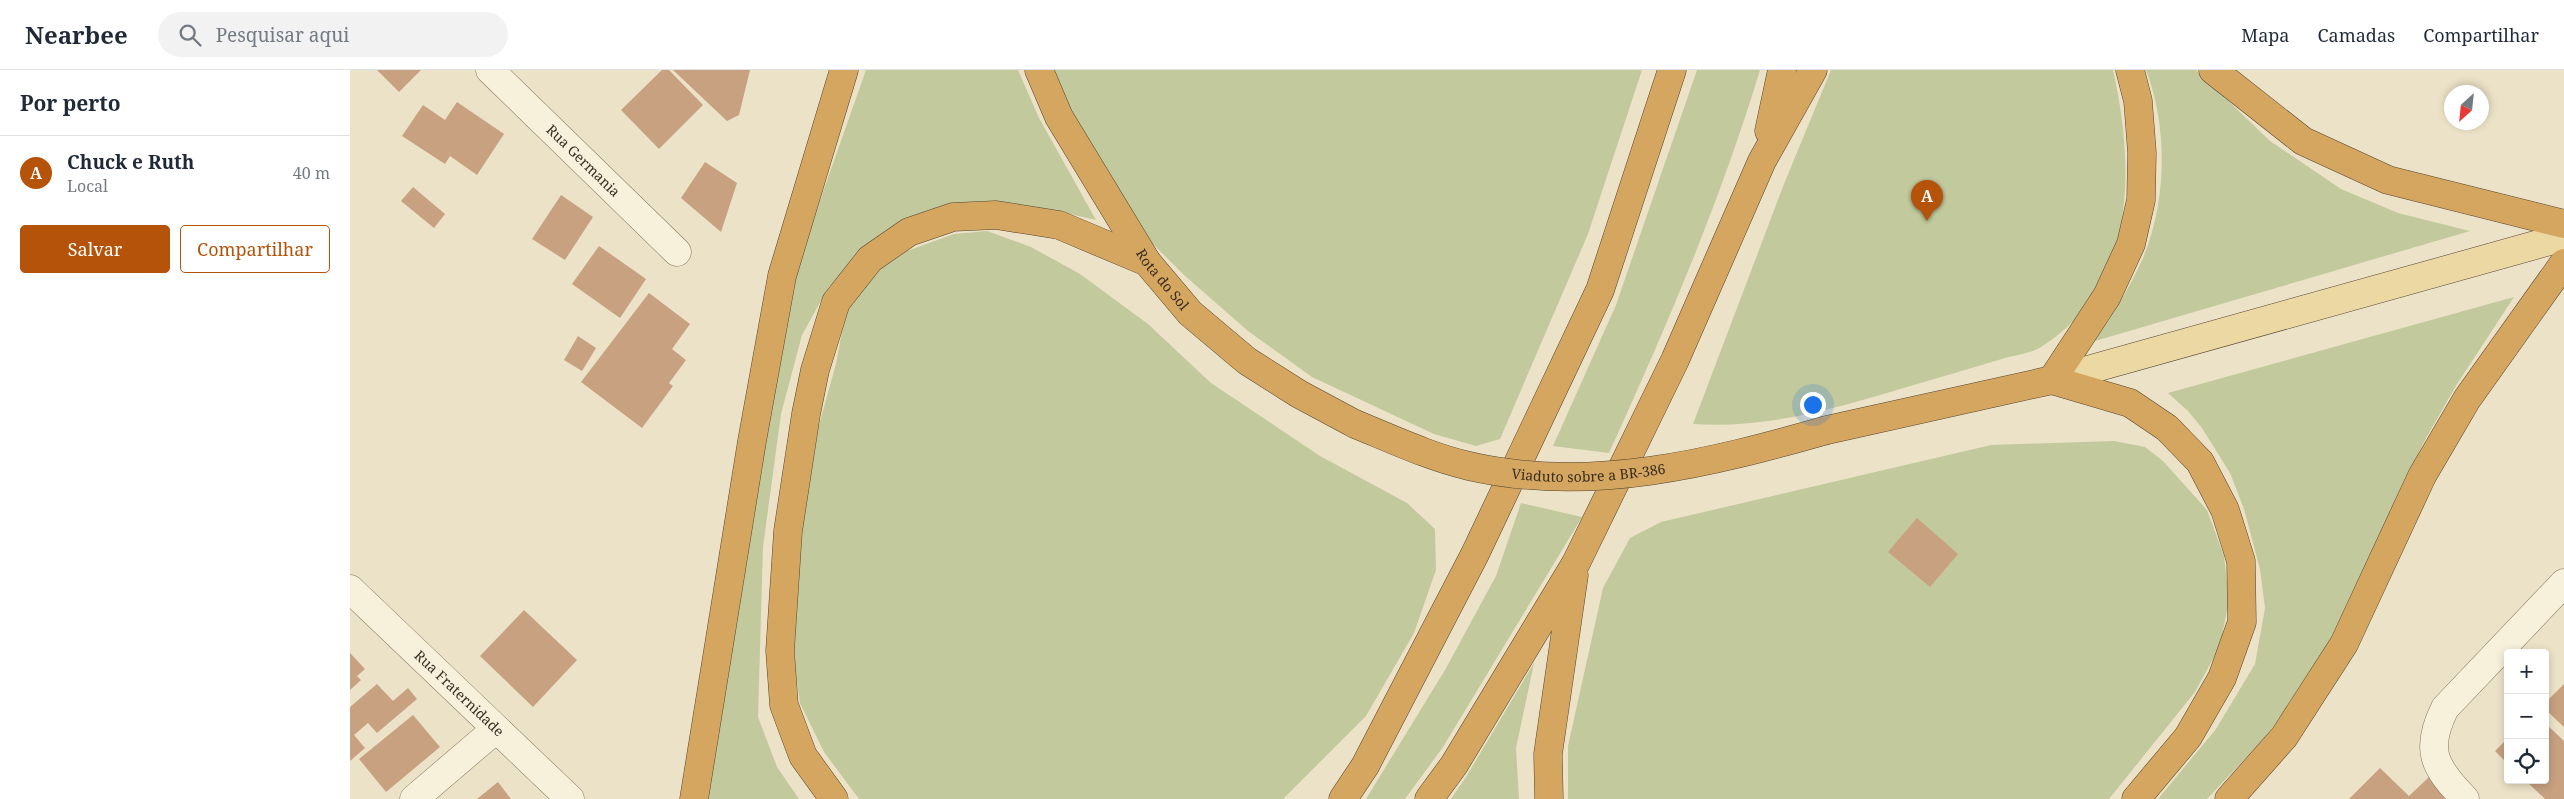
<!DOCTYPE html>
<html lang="pt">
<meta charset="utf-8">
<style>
:root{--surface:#fff;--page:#f2f2f3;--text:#1f2937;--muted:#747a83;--line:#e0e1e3;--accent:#b45309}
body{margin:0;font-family:"Noto Serif",serif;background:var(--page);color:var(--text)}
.controls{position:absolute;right:15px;bottom:15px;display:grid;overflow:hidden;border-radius:5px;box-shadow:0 2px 8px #0003}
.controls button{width:45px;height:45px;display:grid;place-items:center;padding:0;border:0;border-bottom:1px solid var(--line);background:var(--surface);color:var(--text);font:25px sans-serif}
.compass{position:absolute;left:2094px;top:15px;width:45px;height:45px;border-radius:50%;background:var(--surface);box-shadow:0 2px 8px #0003;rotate:207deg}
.you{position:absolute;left:1462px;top:334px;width:18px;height:18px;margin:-12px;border:4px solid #fff;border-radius:50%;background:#1a73e8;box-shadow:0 0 0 8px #1a73e833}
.badge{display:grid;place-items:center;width:32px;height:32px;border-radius:50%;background:var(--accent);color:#fff;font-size:16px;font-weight:700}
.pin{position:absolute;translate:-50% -41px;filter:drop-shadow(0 1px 2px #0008)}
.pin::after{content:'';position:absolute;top:26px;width:18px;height:15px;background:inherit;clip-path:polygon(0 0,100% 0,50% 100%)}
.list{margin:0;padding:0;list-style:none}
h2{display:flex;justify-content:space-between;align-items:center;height:65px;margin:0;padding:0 20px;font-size:21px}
h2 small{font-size:16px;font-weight:400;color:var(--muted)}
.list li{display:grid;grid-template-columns:32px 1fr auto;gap:15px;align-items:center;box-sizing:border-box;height:75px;padding:0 20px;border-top:1px solid var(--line)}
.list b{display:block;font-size:19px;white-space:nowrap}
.list p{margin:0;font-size:16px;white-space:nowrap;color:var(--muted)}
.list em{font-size:16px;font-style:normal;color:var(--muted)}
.actions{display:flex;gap:10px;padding:15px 20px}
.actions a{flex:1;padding:11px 0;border:1px solid var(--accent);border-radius:5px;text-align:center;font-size:18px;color:var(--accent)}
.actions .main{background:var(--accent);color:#fff}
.icon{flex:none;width:28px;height:28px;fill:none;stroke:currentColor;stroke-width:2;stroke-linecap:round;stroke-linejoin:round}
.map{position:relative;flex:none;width:2214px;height:729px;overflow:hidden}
header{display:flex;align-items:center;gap:30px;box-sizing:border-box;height:70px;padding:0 25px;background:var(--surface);border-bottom:1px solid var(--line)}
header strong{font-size:24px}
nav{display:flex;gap:28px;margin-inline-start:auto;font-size:18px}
.search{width:350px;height:45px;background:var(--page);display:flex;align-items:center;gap:12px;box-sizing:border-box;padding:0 18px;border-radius:28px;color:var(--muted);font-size:19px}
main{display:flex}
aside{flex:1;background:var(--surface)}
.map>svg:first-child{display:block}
</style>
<header>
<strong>Nearbee</strong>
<div class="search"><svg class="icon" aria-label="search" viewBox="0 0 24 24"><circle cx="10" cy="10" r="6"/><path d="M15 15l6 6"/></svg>Pesquisar aqui</div>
<nav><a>Mapa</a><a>Camadas</a><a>Compartilhar</a></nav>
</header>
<main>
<aside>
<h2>Por perto<small></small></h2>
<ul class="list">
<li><span class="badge">A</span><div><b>Chuck e Ruth</b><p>Local</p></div><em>40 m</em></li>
</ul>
<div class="actions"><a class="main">Salvar</a><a>Compartilhar</a></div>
</aside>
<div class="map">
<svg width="2214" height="729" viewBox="0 0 2214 729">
<rect width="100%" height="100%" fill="#ece2c8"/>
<path fill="#c2c99c" d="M516,0H668L689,48L746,150L703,140L651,135L516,179L478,218L452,265L431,344L413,477L408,647L427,697L449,729H354L431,241Z
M697,0H1292L1238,164L1150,369L1126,376L1084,364L962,307L898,261L834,205L787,158Z
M1347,0H1410C1370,132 1316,258 1259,383L1203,376L1266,235Z
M1481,0H1763C1785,97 1787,217 1691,277C1682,283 1666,285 1655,288C1623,298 1590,307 1557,317C1487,338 1417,359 1343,354L1434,114Z
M1796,0H1846L1920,71L1991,119L2048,143L2120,161L1745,271C1763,244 1780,217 1793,188C1817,130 1818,58 1796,0Z
M637,161L681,177L730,204L798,254L861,313L970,386L1057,433L1085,459L1086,500L1064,563L1016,646L933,729H509L474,682L450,633L442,577L447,477L467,362L486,294L496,240L523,204L557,181L604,164Z
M2164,227L2107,314L2075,370L2034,454L1987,560L1919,663L1857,729H1808L1866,659L1905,594L1915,538L1910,499L1894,439L1880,403L1852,358L1838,341L1818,323Z
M1764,371L1795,377L1813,391L1857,440L1874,486L1879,530L1870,576L1845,622L1759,729H1218V676L1253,518L1280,468L1311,452L1641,375Z
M1171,433L1232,447L1093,677L1055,729H1016L1095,600L1146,506Z
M1184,593L1166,678L1169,729H1101L1116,707Z"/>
<path fill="#c7a180" d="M27,0H71L49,22Z
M312,0H319L353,35L309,79L271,40Z
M323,0H400L389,45L377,51Z
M107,32L154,64L127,105L100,86L95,94L52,66L73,35L95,50Z
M355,92L387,113L371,162L331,128Z
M63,117L95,144L84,158L51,131Z
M211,125L243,147L215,190L182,169Z
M249,176L296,209L270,248L222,214Z
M299,223L340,254L322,279L336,290L319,313L323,316L292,358L231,312Z
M228,266L246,278L232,301L214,290Z
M1567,448L1608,484L1580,517L1538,482Z
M174,540L227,590L183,637L130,586Z
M0,583L15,599L7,606L11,610L0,620Z
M27,614L43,631L58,618L67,629L27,663L18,653L4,665L15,678L0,691V637Z
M2214,614V657L2195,639V633Z
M63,645L90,677L36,722L9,689Z
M2195,653L2214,671V729H2195L2175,710H2195Z
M2158,668V694L2145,681Z
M2030,698L2059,726L2079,707L2102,729H1999Z
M148,712L161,729H127Z"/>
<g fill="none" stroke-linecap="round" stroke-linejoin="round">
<g stroke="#87755e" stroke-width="29">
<g id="minor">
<path id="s1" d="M140,0L327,182"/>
<path id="s2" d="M0,519L220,729"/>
<path d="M64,729L146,659"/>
<path d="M2115,729C2084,697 2074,680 2095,638L2214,513"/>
</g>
</g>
<g stroke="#554432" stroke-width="29">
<path id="major" d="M1702,310L2214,167"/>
</g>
<g stroke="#554432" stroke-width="29">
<g id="highway">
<path id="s3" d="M689,0L709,47L797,192L840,243L897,291L949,324L1005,354"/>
<path d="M1863,0L1953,71L2038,110L2214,154"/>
<path d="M1419,61L1432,0"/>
<path d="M1702,310L1757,226L1781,174L1791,130L1792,83L1788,31L1780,0"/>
<path d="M1477,360L1702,310L1780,333L1817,358L1850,392L1875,440L1891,491L1892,552L1872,608L1838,667L1786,729"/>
<path d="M344,729L402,371L432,206L494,0"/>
<path d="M484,729L453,686L434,635L430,581L438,461L456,344L465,300L486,232L520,189L559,162L603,147L646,145L709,155L797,192"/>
<path d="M993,729L1015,696L1125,484L1250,220L1322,0"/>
<path d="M1079,729L1104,695L1226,493L1325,290L1412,91L1463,0"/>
<path d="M1199,729L1198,684L1224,505"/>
<path d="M1879,729L1934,667L1994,574L2072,406L2117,329L2214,193"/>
</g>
</g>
<use href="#minor" stroke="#f7f0db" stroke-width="28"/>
<use href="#major" stroke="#ecd8a3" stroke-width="28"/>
<use href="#highway" stroke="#d4a65f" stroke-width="28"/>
<g stroke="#554432" stroke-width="29" stroke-linecap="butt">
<g id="highway-bridge">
<path id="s4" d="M1005,354C1042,369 1080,387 1119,396C1240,424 1361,393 1477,360"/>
</g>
</g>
<use href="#highway-bridge" stroke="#d4a65f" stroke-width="28"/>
</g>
<g text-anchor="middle" stroke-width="4.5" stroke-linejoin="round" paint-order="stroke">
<g font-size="14" fill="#382d21" stroke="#f4ecd7">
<text dy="5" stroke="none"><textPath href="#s1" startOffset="130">Rua Germania</textPath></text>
<text dy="5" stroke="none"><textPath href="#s3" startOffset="244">Rota do Sol</textPath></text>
<text dy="5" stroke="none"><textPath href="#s4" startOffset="242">Viaduto sobre a BR-386</textPath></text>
<text dy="5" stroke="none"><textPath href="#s2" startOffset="151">Rua Fraternidade</textPath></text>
</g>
</g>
</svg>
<div class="controls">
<button>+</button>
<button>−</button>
<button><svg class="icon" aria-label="locate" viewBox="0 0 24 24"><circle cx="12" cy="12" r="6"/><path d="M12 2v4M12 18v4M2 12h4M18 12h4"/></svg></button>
</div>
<svg class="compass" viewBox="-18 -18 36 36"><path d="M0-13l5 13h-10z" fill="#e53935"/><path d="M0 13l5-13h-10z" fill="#747a83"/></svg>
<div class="you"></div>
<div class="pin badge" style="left:1577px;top:151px">A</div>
</div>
</main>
